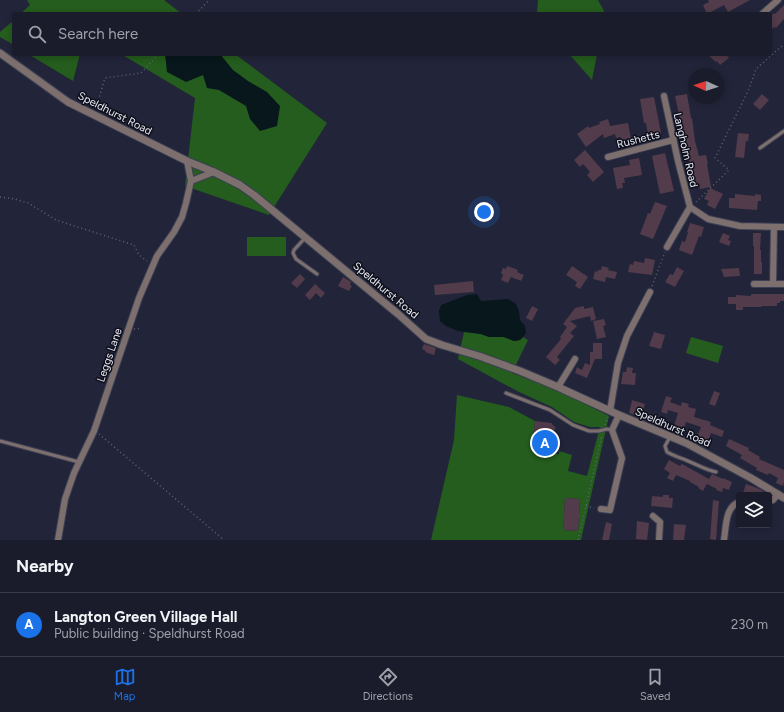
<!DOCTYPE html>
<meta charset="utf-8">
<style>
:root{--surface:#1a1c2c;--page:#232534;--text:#f1f3f6;--muted:#9fa1a9;--line:#383a48;--accent:#1a73e8}
body{margin:0;font-family:Figtree,sans-serif;background:var(--page);color:var(--text)}
.controls{position:absolute;right:12px;bottom:12px;display:grid;overflow:hidden;border-radius:4px;box-shadow:0 2px 6px #0003}
.controls button{width:36px;height:36px;display:grid;place-items:center;padding:0;border:0;border-bottom:1px solid var(--line);background:var(--surface);color:var(--text);font:20px sans-serif}
.compass{position:absolute;left:688px;top:68px;width:36px;height:36px;border-radius:50%;background:var(--surface);box-shadow:0 2px 6px #0003;rotate:273deg}
.you{position:absolute;left:484px;top:212px;width:14px;height:14px;margin:-10px;border:3px solid #fff;border-radius:50%;background:#1a73e8;box-shadow:0 0 0 6px #1a73e833}
.badge{display:grid;place-items:center;width:26px;height:26px;border-radius:50%;background:var(--accent);color:#fff;font-size:13px;font-weight:700}
.pin{position:absolute;translate:-50% -50%;border:2px solid #fff;box-shadow:0 1px 4px #0006}
.list{margin:0;padding:0;list-style:none}
h2{display:flex;justify-content:space-between;align-items:center;height:52px;margin:0;padding:0 16px;font-size:17px}
h2 small{font-size:13px;font-weight:400;color:var(--muted)}
.list li{display:grid;grid-template-columns:26px 1fr auto;gap:12px;align-items:center;box-sizing:border-box;height:64px;padding:0 16px;border-top:1px solid var(--line)}
.list b{display:block;font-size:15px;white-space:nowrap}
.list p{margin:0;font-size:13px;white-space:nowrap;color:var(--muted)}
.list em{font-size:13px;font-style:normal;color:var(--muted)}
.icon{flex:none;width:22px;height:22px;fill:none;stroke:currentColor;stroke-width:2;stroke-linecap:round;stroke-linejoin:round}
.map{position:relative;flex:none;width:784px;height:540px;overflow:hidden}
.search{position:absolute;background:var(--surface);box-shadow:0 2px 6px #0003;left:12px;right:12px;top:12px;height:44px;display:flex;align-items:center;gap:10px;box-sizing:border-box;padding:0 14px;border-radius:4px;color:var(--muted);font-size:15px}
.sheet{height:116px;background:var(--surface)}
nav{display:flex;justify-content:space-around;align-items:center;box-sizing:border-box;height:56px;border-top:1px solid var(--line);background:var(--surface);font-size:11px;color:var(--muted)}
nav a{display:grid;justify-items:center;gap:2px}
nav .on{color:var(--accent)}
.map>svg:first-child{display:block}
</style>
<div class="map">
<svg width="784" height="540" viewBox="0 0 784 540">
<rect width="100%" height="100%" fill="#22253a"/>
<path fill="#245d1d" fill-rule="evenodd" d="M27,0H164L182,14H20L30,5Z
M538,0H598L605,13V14H537Z
M14,20V45L0,37V32Z
M28,54H80L73,81Z
M121,54H235L327,123L269,215L185,186L195,98Z
M569,54H597L592,80Z
M247,237H286V256H247Z
M464,332L481,334L489,337H504L514,341L520,340L523,337L528,340L512,373L557,390L609,416L581,540H431L454,440L457,395L509,407L535,421L532,451L559,454V451L572,455L568,471L587,476L600,427H590L574,422L552,407L519,392L458,359ZM565,498L580,499L578,531L563,530Z
M691,337L723,346L718,363L686,353Z"/>
<path fill="#07171c" d="M165,54H220L233,70L248,81L267,92L280,106L277,126L260,131L250,119L246,106L219,90L207,88L203,75L186,82L167,72Z
M477,294L481,301L508,299L516,304L519,311L520,320L525,326L526,333L523,337L520,340L514,341L504,337H489L481,334L458,331L446,326L440,321L439,311L441,305L467,295Z"/>
<path fill="#523b4a" d="M708,0H750L728,12L724,5L707,14L703,5L709,2Z
M784,5V19L776,28L774,27L770,31V17L774,13L775,14Z
M707,54H726L729,58L720,65L717,61L716,62Z
M687,94L691,118H692L695,141L699,156L706,155L708,164H707L711,187L700,189L699,184L694,185L687,151L683,135L681,119H680L675,96Z
M762,94L769,100L760,110L753,104Z
M654,97L661,133L648,135L646,123H644L640,99Z
M608,119L610,126L628,123L631,139L621,141V137L616,138L615,134L604,138L603,134L586,147L577,134L588,126L589,128L600,124L599,122Z
M738,133L749,134L748,141H746L744,158L735,157Z
M585,150L604,172L593,182L587,175L590,172L583,164L580,167L574,160Z
M665,153L674,191L660,194L652,156Z
M639,158L642,175L624,178L625,183H622L623,188L617,189L613,168L630,165L629,160Z
M710,188L723,194L715,209L707,205L709,201L704,199Z
M735,194L755,196V194L761,195V201H758L757,210L729,208V198H735Z
M655,202L667,206L653,239L640,234L648,213L650,214Z
M690,223L704,227L701,237L699,236L692,255L679,250L682,241L685,242L688,232H687Z
M723,233L730,236L728,240L731,241L729,246L719,242Z
M753,233H761L760,250H761V262H762V274H754V246H753Z
M645,258L655,260L652,275L628,272L630,264L633,265L634,261L644,263Z
M507,266L518,270L517,272L524,275L521,281L511,277L508,283L501,280L503,275L501,273L503,268L506,269Z
M572,266L588,277L580,289L575,286L577,282L566,275Z
M602,266L609,268L608,270L617,272L615,279L606,277L605,282L593,279L595,271L597,272L598,270H601Z
M677,267L684,271L675,287L665,282L670,274L673,275Z
M739,268L740,276L724,277L721,269Z
M300,274L305,279L297,288L291,283Z
M343,277L351,282L350,285L352,286L349,291L338,286Z
M473,281L474,292L435,295L434,285Z
M315,284L325,293L321,298L316,293L310,300L305,295Z
M751,294H784V301H780V303H777V306H762L761,307H743V310H736V304H728V297H736V295L751,296Z
M532,306L538,309L532,321L526,318Z
M584,306V309L593,307L596,319L591,321L590,316L570,321L577,326L570,333L574,336L557,357L560,360L555,365L546,357L561,339L560,337L567,327L563,324L575,308Z
M604,319L606,325L603,326L606,337L597,339L593,321Z
M654,332L665,335L661,349L649,346Z
M593,343H602V359H595L587,378L575,373L577,367L582,370L585,363L590,365V352H593Z
M424,344L436,348L434,355L425,352L426,351L422,349Z
M627,367L633,368L632,373H636L635,385L621,384L623,372H626Z
M714,391L720,393L715,406L709,404Z
M666,396L672,398L670,402L681,406L682,402L689,404L688,407L696,409L694,417L711,422L710,425L724,431L722,437L711,433L706,448L700,445L702,439L697,437L701,427L686,422L684,429L674,426L678,413L668,410L667,414L661,412Z
M632,400L645,404L643,410L636,409L635,415L629,413Z
M535,421L551,423L556,428L550,434L557,435L556,453L532,451Z
M729,439L749,448L748,450L760,457L759,459L784,470V482L783,486L776,483L778,478L769,473L768,475L756,470L757,468L740,458L742,455L726,446Z
M669,460L680,466L682,464L709,479L712,474L723,479V478L732,482L729,490L723,488L722,492L716,490L717,489L707,484L703,491L698,488L699,487L690,482V481L676,475L673,481L667,478L670,473L664,469Z
M746,484L757,488L763,491L762,495H750L743,493Z
M663,495H669V498H673L672,508L651,506L652,496L663,497Z
M565,498L580,499L578,531L563,530Z
M713,500L719,501L716,540L710,539Z
M637,521L649,523L647,540L636,539Z
M606,522L612,524L609,540H602Z
M674,524L686,525L684,540H673Z"/>
<g fill="none" stroke-linecap="round" stroke-linejoin="round">
<g stroke="#3d4054" stroke-width="5">
<path id="service" d="M760,148L784,131
M305,238L294,250L293,253L296,259L317,274
M506,393L550,410L573,425L589,431H599L607,429L612,430
M670,437L665,446L667,452C674,456 681,458 688,461C698,465 706,470 716,472
M0,441L79,462"/>
</g>
<g stroke="#3d4054" stroke-width="8">
<path id="minor" d="M762,14L778,0
M664,96L678,161L690,207L708,219L740,226L784,227
M608,157L673,140
M191,181L214,172
M667,247L690,207
M754,284H784
M773,284L774,227
M558,387L575,359
M610,411L618,363L627,336L650,292
M769,501L773,500L778,494
M601,509L610,510L622,458L612,430L619,415
M653,516L660,522L659,540
M58,540L65,499L74,473L94,431L139,298L157,256L174,232L182,217L186,203L191,181L187,161
M724,540C726,528 725,507 739,502"/>
</g>
<g stroke="#3d4054" stroke-width="9">
<path id="tertiary" d="M0,53L68,102L187,161L214,172L240,185L254,195L398,314L426,339L442,345L479,356L520,371L558,387L619,415L686,443L751,478L784,498"/>
</g>
<path stroke="#606376" stroke-width="1.5" stroke-dasharray="1 3" stroke-linecap="butt" d="M196,14L209,0
M96,108L105,78L141,73L159,54
M0,197L15,199L28,203L56,220L134,245L139,255L147,261
M696,202L729,170L715,158L749,89L756,69L784,44
M652,286L665,252
M134,329L142,328
M605,425L608,417
M99,434L224,540
M586,506L594,508
M578,540L602,435"/>
<use href="#service" stroke="#7d6f6e" stroke-width="3"/>
<use href="#minor" stroke="#7d6f6e" stroke-width="6"/>
<use href="#tertiary" stroke="#7d6f6e" stroke-width="7"/>
</g>
<g text-anchor="middle" stroke-width="3" stroke-linejoin="round" paint-order="stroke">
<g font-size="11" fill="#e6e9f7" stroke="#0e0f18">
<text transform="translate(115 113) rotate(27)" y="4">Speldhurst Road</text>
<text transform="translate(638 139) rotate(-14)" y="4">Rushetts</text>
<text transform="translate(686 150) rotate(77)" y="4">Langholm Road</text>
<text transform="translate(386 290) rotate(40)" y="4">Speldhurst Road</text>
<text transform="translate(109 355) rotate(-71)" y="4">Leggs Lane</text>
<text transform="translate(673 427) rotate(24)" y="4">Speldhurst Road</text>
</g>
</g>
</svg>
<div class="controls">
<button><svg class="icon" aria-label="layers" viewBox="0 0 24 24"><path d="M12 4l9 5-9 5-9-5zM3 14l9 5 9-5"/></svg></button>
</div>
<svg class="compass" viewBox="-18 -18 36 36"><path d="M0-13l5 13h-10z" fill="#e53935"/><path d="M0 13l5-13h-10z" fill="#9fa1a9"/></svg>
<div class="you"></div>
<div class="pin badge" style="left:545px;top:443px">A</div>
<div class="search"><svg class="icon" aria-label="search" viewBox="0 0 24 24"><circle cx="10" cy="10" r="6"/><path d="M15 15l6 6"/></svg>Search here</div>
</div>
<section class="sheet">
<h2>Nearby<small></small></h2>
<ul class="list">
<li><span class="badge">A</span><div><b>Langton Green Village Hall</b><p>Public building · Speldhurst Road</p></div><em>230 m</em></li>
</ul>
</section>
<nav>
<a class="on"><svg class="icon" aria-label="map" viewBox="0 0 24 24"><path d="M3 6l6-2 6 2 6-2v14l-6 2-6-2-6 2zM9 4v14M15 6v14"/></svg>Map</a>
<a><svg class="icon" aria-label="directions" viewBox="0 0 24 24"><path d="M12 3l9 9-9 9-9-9zM9 14v-3h6M13 9l2 2-2 2"/></svg>Directions</a>
<a><svg class="icon" aria-label="saved" viewBox="0 0 24 24"><path d="M7 4h10v16l-5-4-5 4z"/></svg>Saved</a>
</nav>
